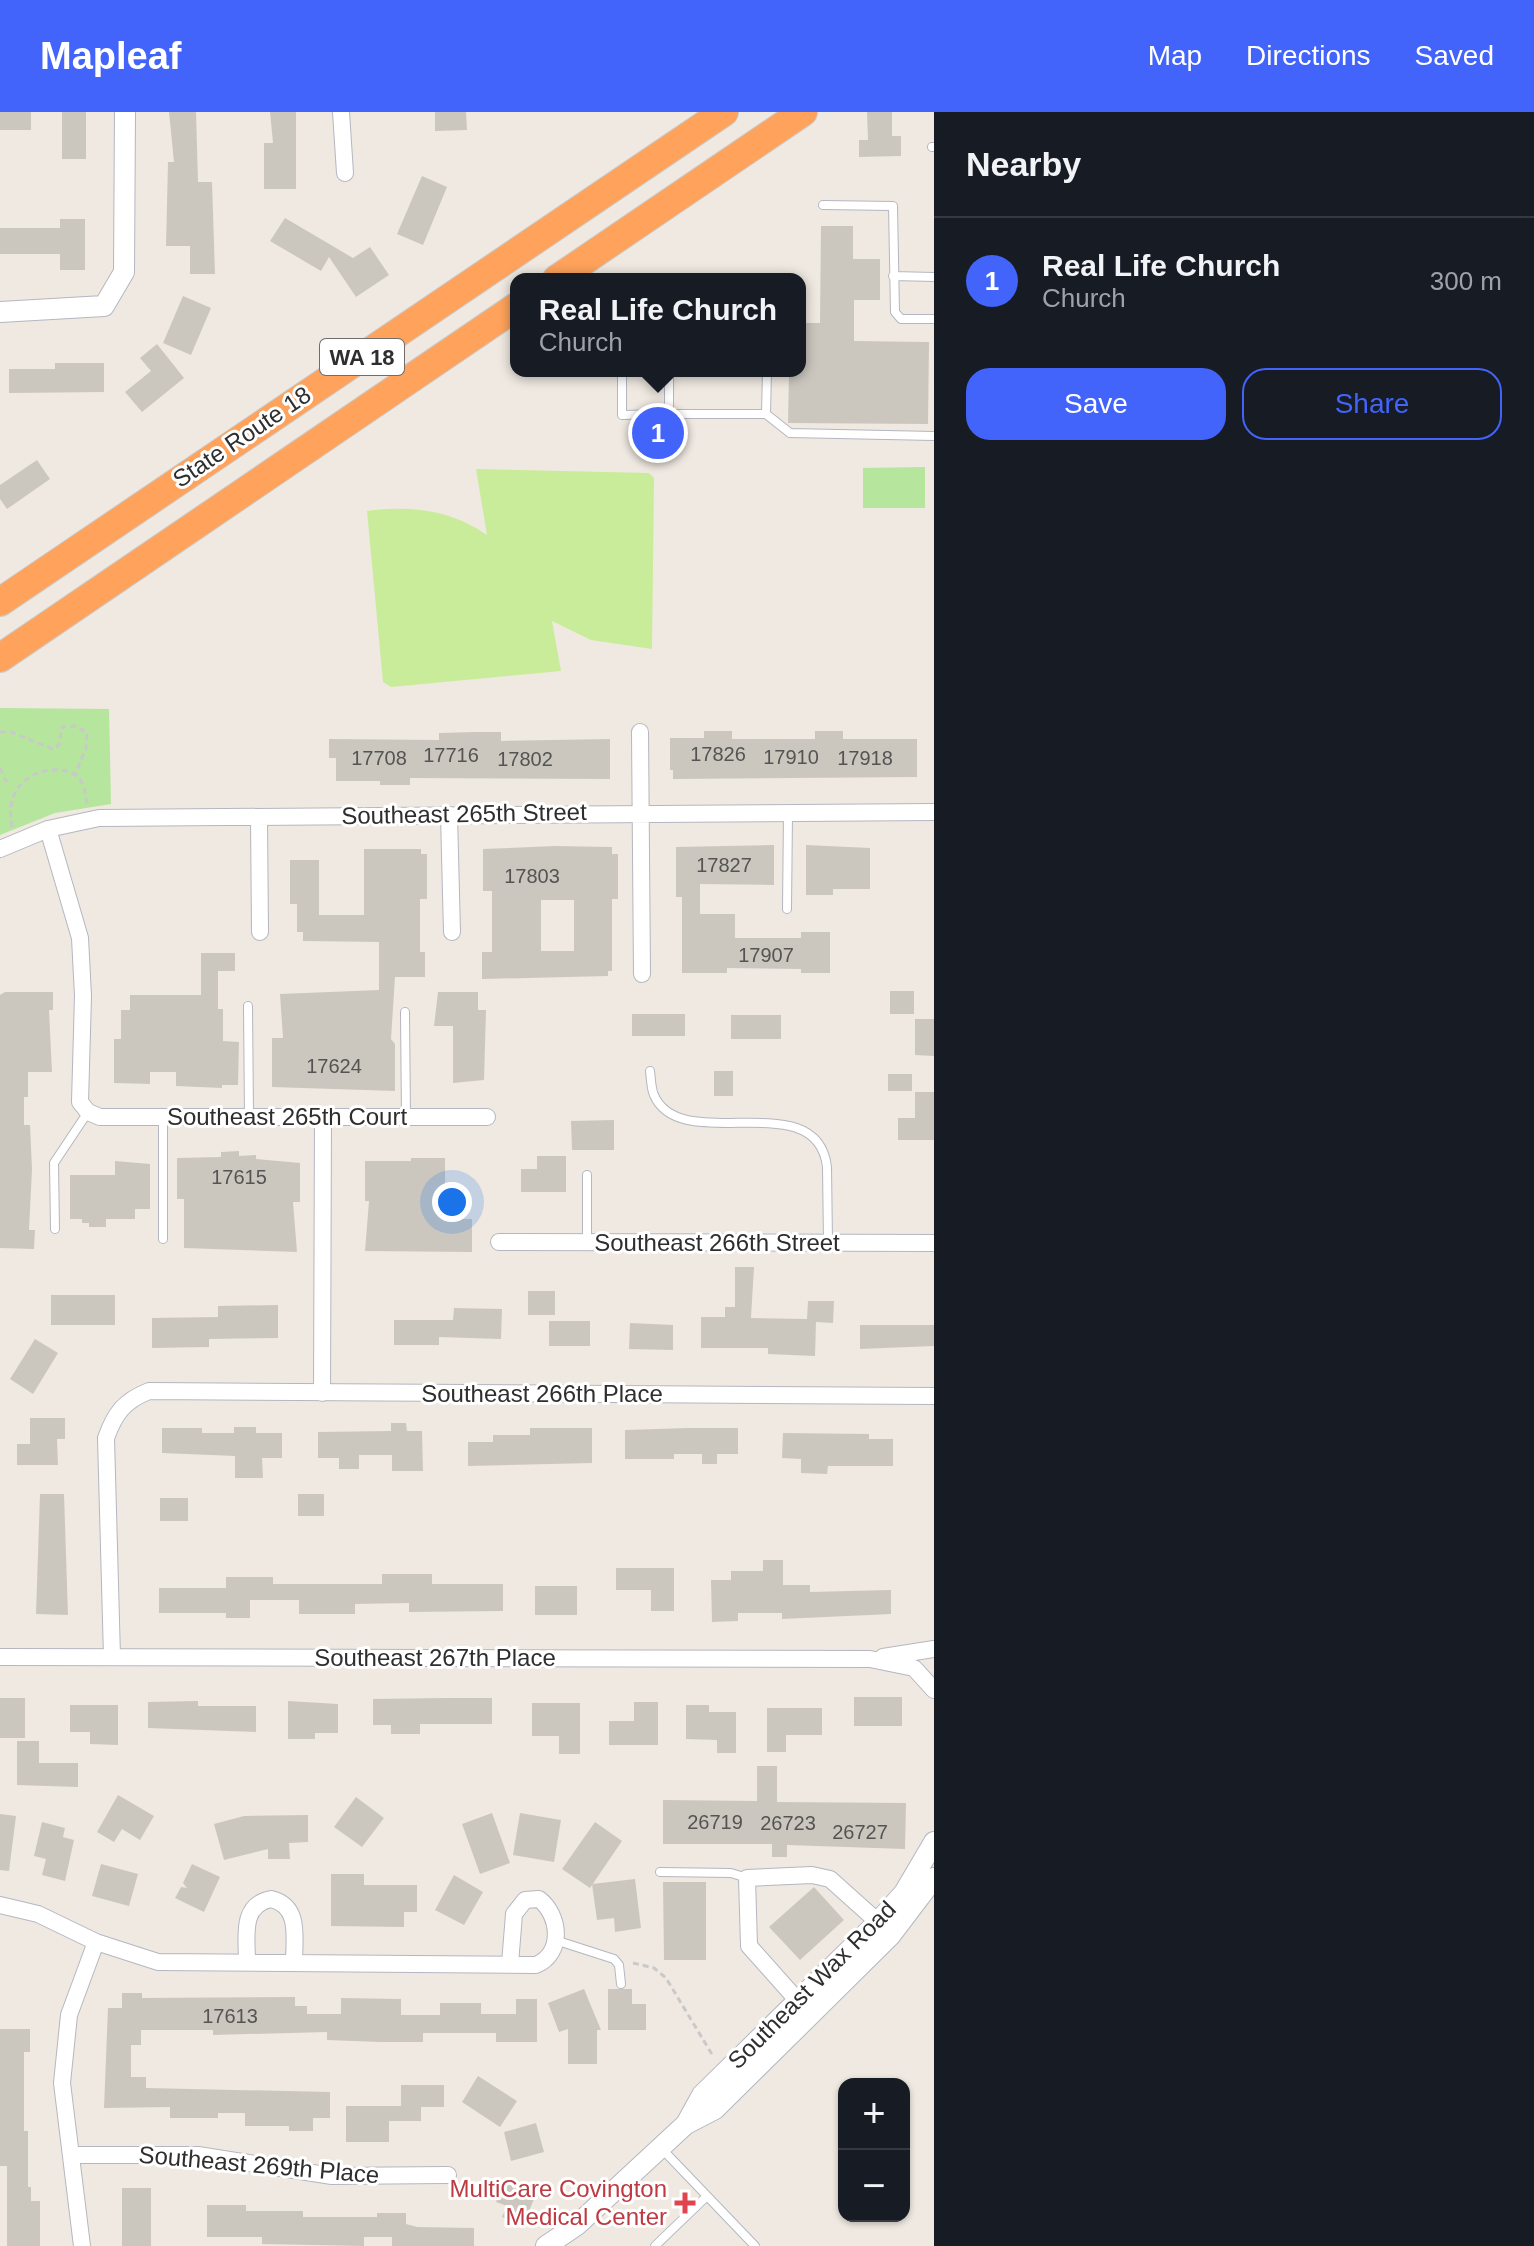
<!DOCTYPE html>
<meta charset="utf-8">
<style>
:root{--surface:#171b24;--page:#242831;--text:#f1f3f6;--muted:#9ea1a6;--line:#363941;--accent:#4264fb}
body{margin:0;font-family:Helvetica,sans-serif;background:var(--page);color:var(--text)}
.controls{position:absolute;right:24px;bottom:24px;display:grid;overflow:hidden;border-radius:16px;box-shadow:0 2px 6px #0004}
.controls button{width:72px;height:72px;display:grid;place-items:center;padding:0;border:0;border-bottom:2px solid var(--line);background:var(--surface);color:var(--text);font:40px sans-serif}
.you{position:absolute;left:452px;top:1090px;width:28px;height:28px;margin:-20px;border:6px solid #fff;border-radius:50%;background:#1a73e8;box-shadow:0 0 0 12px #1a73e833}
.badge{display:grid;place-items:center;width:52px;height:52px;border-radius:50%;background:var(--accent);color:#fff;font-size:26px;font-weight:700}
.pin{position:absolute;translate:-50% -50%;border:4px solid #fff;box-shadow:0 2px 8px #0006}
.popup{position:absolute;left:510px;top:161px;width:296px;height:104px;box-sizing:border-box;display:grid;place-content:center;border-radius:16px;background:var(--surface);filter:drop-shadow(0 2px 6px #0005);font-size:26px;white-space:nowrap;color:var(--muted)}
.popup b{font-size:30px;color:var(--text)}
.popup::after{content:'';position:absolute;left:50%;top:100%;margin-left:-16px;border:16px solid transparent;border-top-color:var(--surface)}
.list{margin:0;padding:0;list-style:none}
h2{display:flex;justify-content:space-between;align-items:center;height:104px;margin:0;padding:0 32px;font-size:34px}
h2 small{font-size:26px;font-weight:400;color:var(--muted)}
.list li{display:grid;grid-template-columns:52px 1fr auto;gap:24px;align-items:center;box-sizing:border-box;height:128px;padding:0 32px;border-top:2px solid var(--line)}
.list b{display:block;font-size:30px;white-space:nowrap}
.list p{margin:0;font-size:26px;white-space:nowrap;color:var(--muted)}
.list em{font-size:26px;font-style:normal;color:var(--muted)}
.actions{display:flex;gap:16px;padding:24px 32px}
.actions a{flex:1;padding:18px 0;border:2px solid var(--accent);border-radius:24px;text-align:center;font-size:28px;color:var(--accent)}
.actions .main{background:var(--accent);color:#fff}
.map{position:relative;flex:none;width:934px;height:2134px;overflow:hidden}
header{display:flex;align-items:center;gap:48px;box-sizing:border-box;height:112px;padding:0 40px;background:var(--accent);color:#fff}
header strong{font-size:38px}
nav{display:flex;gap:44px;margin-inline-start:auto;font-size:28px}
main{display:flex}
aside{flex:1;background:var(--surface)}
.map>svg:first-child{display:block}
</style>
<header>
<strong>Mapleaf</strong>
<nav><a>Map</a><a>Directions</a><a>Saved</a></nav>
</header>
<main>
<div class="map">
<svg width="934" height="2134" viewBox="0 0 934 2134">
<rect width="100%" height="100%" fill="#efe9e1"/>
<path fill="#b6e59e" d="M925,355V396H863V356Z
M0,596L109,597L111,692L55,701L0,723Z"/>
<path fill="#c9ec9a" d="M476,357L649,361L654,366L652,537L591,528L552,509L561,559L391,575L383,570L367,399C409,393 452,398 487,423Z"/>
<path fill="#cbc7bf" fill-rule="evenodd" d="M0,0H31V18H0Z
M62,0H86V47H62Z
M169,0H196L198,70H212L215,162H190V134H166L168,50H174Z
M270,0H296V77H264V31H273Z
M435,0H466L467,18L435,19Z
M867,0H892V24H901V44L859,45V28H868Z
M422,64L447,75L423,133L397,122Z
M285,106L353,146L370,135L389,163L356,185L329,145L321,159L270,129Z
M60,107H85V158H60V142H0V116H60Z
M821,114H853V147H880V188H854V229L929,230L928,312L788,311L789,259H801V211H820Z
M183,184L211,196L191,243L163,231Z
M157,232L184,266L142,300L125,280L151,259L140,246Z
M55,251H104V280L9,281V257H55Z
M37,348L50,367L7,397L0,387V373Z
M704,619H732V627H815V619H843V627H917V665L673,667V658H670V626H704Z
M475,620H501V629L610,627V667L410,666V673H380V669H336V646H329V627L439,628V621Z
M774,733V773L700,772V802H735V826H801V820H830V861H801V857L727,856V861H682V785H676V735Z
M806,733L870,736V777H833V783H806Z
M555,734L612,735V742H618V787H612V859H608V864L482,867V840H492V779H483V737ZM541,788H574V839H541Z
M364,737H421V742H427V787H420V840H425V865H395L391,927L395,932V979L272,975V926H283L280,882L379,878V830L303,829V820H297V792H290V748H319V803H364Z
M201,841H235V859H218V897H223V929L239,930L238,973H222V976L176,974V960H150V972L114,971V927H121V898H130V883H201Z
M890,879H914V902H890Z
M5,880H53V898H49L52,960H28V985H24V1013H30L32,1057L29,1118H35L34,1137L0,1136V883Z
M438,880H478V898H486L484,968L453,971V914H434Z
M632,902H685V924H632Z
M731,903H781V927H731Z
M915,907H934V944L915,943Z
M714,959H733V984H714Z
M888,962H912V979H888Z
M915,980H934V1028H898V1006H915Z
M614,1008V1038H572L571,1009Z
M239,1039V1044L256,1043V1047L300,1051V1090H293L297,1140L184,1136V1087H177V1046L221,1045V1040Z
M537,1044H566V1080H521V1057H537Z
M411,1046H445V1107H472V1140L365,1139L369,1089H365V1049H411Z
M115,1049L150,1052V1097H135V1107H106V1115H89V1111H82V1107H70V1063H115Z
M735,1155H754L751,1206L807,1207L808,1189H834L833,1211L816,1210L815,1244L768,1242V1236H701V1205H725V1195H735Z
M528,1179H555V1203H528Z
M51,1183H115V1213H51Z
M278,1193V1226L209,1227V1235L152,1236V1206L218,1205V1194Z
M454,1196L502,1197L501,1227L439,1225V1233H394V1208H453Z
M549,1209H590V1234H549Z
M630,1211L673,1213V1238L629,1237Z
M860,1213H934V1234L860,1237Z
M35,1227L58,1241L33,1282L10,1267Z
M30,1306H65V1327H57L58,1353H17V1332H30Z
M391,1311H406L407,1319H422L423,1359H392V1343H359V1357H339V1346H318V1320L391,1319Z
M234,1315H256V1321H282V1346H262L263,1366H235V1344L162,1341V1316H202V1321H234Z
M530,1316H592V1351L468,1354V1330H493V1323H530Z
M688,1316H738V1342H717V1352H702V1342H674V1347H625V1318Z
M783,1321L869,1322V1327H893V1354H828L827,1362L801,1361V1347L782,1346Z
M40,1382H64L68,1503L36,1502Z
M298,1382H324V1404H298Z
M160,1386H188V1409H160Z
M763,1448H783V1473H810V1480L891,1478V1502L782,1507V1501H738V1509L712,1510L711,1468H731V1459H763Z
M616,1456H674V1499H651V1478H616Z
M382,1462H432V1472H503V1499L409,1500V1491L355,1492V1502H299V1488H250V1506H226V1501H159V1476H226V1465H273V1472H382Z
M535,1474H577V1503H535Z
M854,1585H902V1614H854Z
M0,1586H25V1626H0Z
M445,1586H492V1612H420V1622H391V1613H373V1587Z
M198,1589V1594H256V1620L148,1616V1590Z
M288,1589L338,1592V1621H315V1627H288Z
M634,1590H658V1633H609V1609H634Z
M532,1591H580V1642H559V1624H532Z
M70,1593H118V1633L90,1632V1620H70Z
M686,1593H709V1600H736V1641H717V1628L686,1627Z
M767,1596H822V1623H786V1640H767Z
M17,1629H39V1651H78V1675L17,1673Z
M757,1654H777V1690L906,1691L905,1737L787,1733V1745H772V1732H663V1688L757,1689Z
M118,1683L154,1704L140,1728L122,1717L114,1730L97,1720Z
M356,1685L384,1706L362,1735L334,1715Z
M492,1701L510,1751L480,1762L462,1712Z
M520,1701L561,1708L554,1750L513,1743Z
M0,1702L16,1704L9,1759L0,1758Z
M308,1703V1730L289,1731L290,1747H268V1737L224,1748L214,1712L244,1704Z
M42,1710L65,1716L63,1725L74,1728L65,1769L42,1763L46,1747L34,1744Z
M595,1710L622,1729L590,1776L562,1757Z
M101,1752L138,1762L129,1794L92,1784Z
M192,1752L220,1765L204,1800L175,1786L181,1775L187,1776L183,1771Z
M331,1762H364V1773H417V1800H404V1815L331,1814Z
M454,1763L483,1780L464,1813L435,1798Z
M635,1767L641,1816L615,1820L614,1806L597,1808L592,1772Z
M663,1770H706V1848H664Z
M814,1775L844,1808L800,1848L769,1815Z
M584,1877L601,1918H597V1952H568V1917L559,1920L548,1891Z
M608,1877H632V1892H646V1918H608Z
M122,1881H142V1886L295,1885V1894H307V1902H341V1886L401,1887V1903H440V1891H481V1902H516V1887H537V1930H496V1921H423V1930H380L327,1928V1920L213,1923V1918H141V1933H131V1965H146V1976L330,1980V2006H313V2019H289V2014H245V2001H218V2006H170V1995L104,1996L108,1896H122Z
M0,1917H30V1940H24V2019H28V2075H31V2089H40V2134H7V2054H0Z
M478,1964L517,1989L500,2015L462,1990Z
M401,1973H444V1995H421V2009H389V2030H346V1994H401Z
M536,2011L544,2040L511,2049L504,2020Z
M505,2069L536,2082L523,2114L502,2105L507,2094L496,2090Z
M122,2076H151V2134H122Z
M207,2093H246V2099H303V2105H377V2101H406V2112L417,2115L474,2116V2134H392V2125H364V2134L262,2132V2125H207Z"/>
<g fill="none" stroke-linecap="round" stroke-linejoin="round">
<g stroke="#b4b7c1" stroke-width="10">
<path id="service" d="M932,35H934
M823,93L893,94L895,200L901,207H934
M893,164L934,165
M622,259V303L669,302
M669,259V302H766L767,259
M766,302L790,321L934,324
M787,797L788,701
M248,894L249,1005
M405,900L406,1005
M650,959C651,966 651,977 654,983C680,1045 817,971 827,1055L828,1130
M587,1063V1129
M55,1117L54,1051L88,1000
M163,1127V1005
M660,1760L731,1761L747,1766
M555,1828L614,1847L619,1853L621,1872
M662,2037L755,2134
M655,2134L707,2084"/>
</g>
<g stroke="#b4b7c1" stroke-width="18">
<path id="minor" d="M341,0L345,61
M640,620L642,862
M449,703L452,820
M259,706L260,820
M48,717L80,826L83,884L80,990L88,1000L100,1005H487
M0,737L48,717L99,706L934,700
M499,1130L934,1131
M322,1281L323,1005
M0,1545L870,1547L914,1556L934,1578
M112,1545L106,1326C115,1301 124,1289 149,1279L934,1284
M883,1545L934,1537
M0,1793L38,1802L96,1830L158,1850L536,1853C564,1841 560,1803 539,1787L525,1788L514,1802L510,1852
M247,1850C247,1826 240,1793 271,1787C301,1794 294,1826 294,1851
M798,1889L749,1834L747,1766L812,1763L830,1767L878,1810
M71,2043H198L332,2064L448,2063
M82,2134L62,1971L69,1903L96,1830"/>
</g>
<g stroke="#b4b7c1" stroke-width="22">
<path id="tertiary" d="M0,200L104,194L124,160L125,0
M686,2012L702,1983L878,1810L904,1781L934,1730
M546,2134L577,2113L686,2012L715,1997L890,1824L934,1766"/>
</g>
<g stroke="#c9c9c9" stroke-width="30">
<path id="motorway" d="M557,167L803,0
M0,490L724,0
M0,546L516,195"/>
</g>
<path stroke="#c9c9c9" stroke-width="3" stroke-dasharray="6 4" stroke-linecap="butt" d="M0,620H11L53,637L59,633L62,615L76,614L87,621L86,636L75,663
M0,656L8,673
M12,715C0,657 66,646 81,669C85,675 86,686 87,693
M633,1851L654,1856L666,1866L713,1944"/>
<use href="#service" stroke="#fff" stroke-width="8"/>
<use href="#minor" stroke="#fff" stroke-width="16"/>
<use href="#tertiary" stroke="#fff" stroke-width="20"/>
<use href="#motorway" stroke="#ffa35c" stroke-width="28"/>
</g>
<path fill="#e0444e" stroke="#fff" stroke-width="3" d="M681 2079h8v8h8v8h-8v8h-8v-8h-8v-8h8z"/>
<g text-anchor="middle" stroke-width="6" stroke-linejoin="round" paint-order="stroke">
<g font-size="20" fill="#555452">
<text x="718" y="649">17826</text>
<text x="451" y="650">17716</text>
<text x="791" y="652">17910</text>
<text x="379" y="653">17708</text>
<text x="865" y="653">17918</text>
<text x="525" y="654">17802</text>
<text x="724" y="760">17827</text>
<text x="532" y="771">17803</text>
<text x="766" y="850">17907</text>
<text x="334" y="961">17624</text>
<text x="239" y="1072">17615</text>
<text x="715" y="1717">26719</text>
<text x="788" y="1718">26723</text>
<text x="860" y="1727">26727</text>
<text x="230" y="1911">17613</text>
</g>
<rect fill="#fff" stroke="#6d6d6d" stroke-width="2" x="320" y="227" width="84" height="36" rx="6"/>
<g font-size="22" font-weight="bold" fill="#2e2e2e">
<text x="362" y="253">WA 18</text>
</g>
<g font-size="24" fill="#2e2e2e" stroke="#fff">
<text transform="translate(242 325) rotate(-34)" y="8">State Route 18</text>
<text transform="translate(464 702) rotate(-1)" y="8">Southeast 265th Street</text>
<text x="287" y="1013">Southeast 265th Court</text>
<text x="717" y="1139">Southeast 266th Street</text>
<text x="542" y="1290">Southeast 266th Place</text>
<text x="435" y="1554">Southeast 267th Place</text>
<text transform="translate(812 1873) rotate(-45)" y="8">Southeast Wax Road</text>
<text transform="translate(259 2053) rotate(5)" y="8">Southeast 269th Place</text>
</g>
<g font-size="24" fill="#be3a42" stroke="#fff" text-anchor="end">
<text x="667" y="2085">MultiCare Covington<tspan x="667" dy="28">Medical Center</tspan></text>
</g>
</g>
</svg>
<div class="controls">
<button>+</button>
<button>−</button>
</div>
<div class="you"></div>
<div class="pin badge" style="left:658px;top:321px">1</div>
<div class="popup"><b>Real Life Church</b>Church</div>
</div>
<aside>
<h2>Nearby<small></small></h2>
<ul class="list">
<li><span class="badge">1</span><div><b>Real Life Church</b><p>Church</p></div><em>300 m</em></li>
</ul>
<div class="actions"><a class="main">Save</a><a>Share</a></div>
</aside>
</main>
